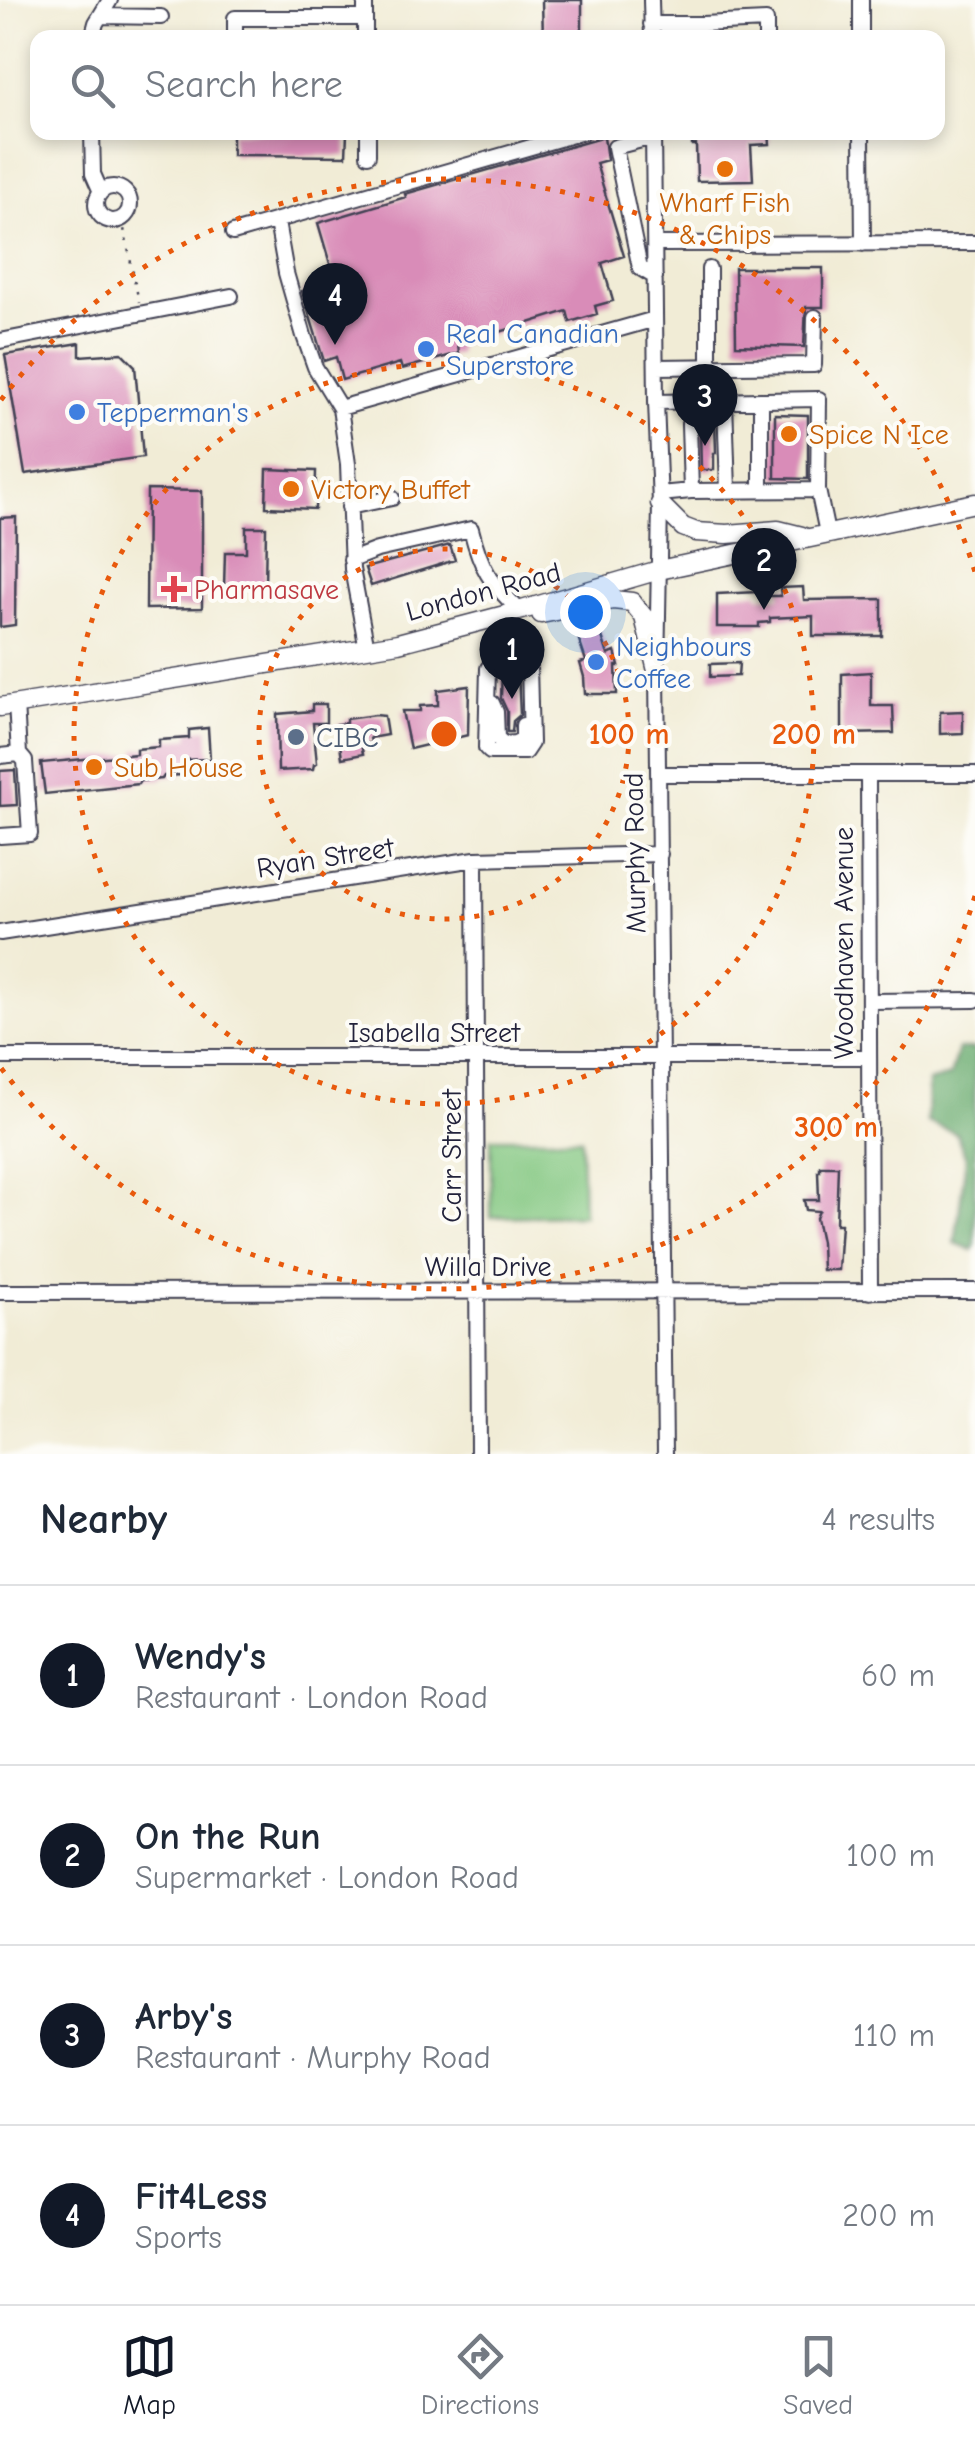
<!DOCTYPE html>
<meta charset="utf-8">
<style>
:root{--surface:#fff;--page:#f6f6f7;--text:#1f2937;--muted:#747a83;--line:#e0e1e3;--accent:#111827}
body{margin:0;font-family:"Comic Neue",sans-serif;background:var(--page);color:var(--text)}
.you{position:absolute;left:585px;top:612px;width:35px;height:35px;margin:-25px;border:8px solid #fff;border-radius:50%;background:#1a73e8;box-shadow:0 0 0 15px #1a73e833}
.badge{display:grid;place-items:center;width:65px;height:65px;border-radius:50%;background:var(--accent);color:#fff;font-size:32px;font-weight:700}
.pin{position:absolute;translate:-50% -82px;filter:drop-shadow(0 2px 5px #0008)}
.pin::after{content:'';position:absolute;top:52px;width:35px;height:30px;background:inherit;clip-path:polygon(0 0,100% 0,50% 100%)}
.list{margin:0;padding:0;list-style:none}
h2{display:flex;justify-content:space-between;align-items:center;height:130px;margin:0;padding:0 40px;font-size:42px}
h2 small{font-size:32px;font-weight:400;color:var(--muted)}
.list li{display:grid;grid-template-columns:65px 1fr auto;gap:30px;align-items:center;box-sizing:border-box;height:180px;padding:0 40px;border-top:2px solid var(--line)}
.list b{display:block;font-size:38px;white-space:nowrap}
.list p{margin:0;font-size:32px;white-space:nowrap;color:var(--muted)}
.list em{font-size:32px;font-style:normal;color:var(--muted)}
.icon{flex:none;width:55px;height:55px;fill:none;stroke:currentColor;stroke-width:2;stroke-linecap:round;stroke-linejoin:round}
.map{position:relative;flex:none;width:975px;height:1454px;overflow:hidden}
.search{position:absolute;background:var(--surface);box-shadow:0 5px 15px #0003;left:30px;right:30px;top:30px;height:110px;display:flex;align-items:center;gap:25px;box-sizing:border-box;padding:0 35px;border-radius:20px;color:var(--muted);font-size:38px}
.sheet{height:850px;background:var(--surface)}
nav{display:flex;justify-content:space-around;align-items:center;box-sizing:border-box;height:140px;border-top:2px solid var(--line);background:var(--surface);font-size:28px;color:var(--muted)}
nav a{display:grid;justify-items:center;gap:5px}
nav .on{color:var(--accent)}
.map>svg:first-child{display:block}
</style>
<div class="map">
<svg width="975" height="1454" viewBox="0 0 975 1454">
<rect width="100%" height="100%" fill="#fdfcf7"/>
<filter id="ink" filterUnits="userSpaceOnUse"><feTurbulence type="fractalNoise" baseFrequency=".01" numOctaves="2"/><feDisplacementMap in="SourceGraphic" scale="20" xChannelSelector="R" yChannelSelector="G"/><feConvolveMatrix kernelMatrix="1 2 1 2 8 2 1 2 1" color-interpolation-filters="sRGB"/></filter>
<filter id="wash" filterUnits="userSpaceOnUse"><feTurbulence type="fractalNoise" baseFrequency=".0048" numOctaves="4" result="noise"/><feDisplacementMap in="SourceGraphic" scale="40" xChannelSelector="R" yChannelSelector="G"/><feGaussianBlur stdDeviation="2.25" result="paint"/><feColorMatrix in="noise" values="0 0 0 0 0 0 0 0 0 0 0 0 0 0 0 0 0 1.4 0 .05"/><feComposite in="paint" operator="in"/></filter>
<g filter="url(#wash)">
<rect width="100%" height="100%" fill="#f1ecd6"/>
<path fill="#83c781" stroke="#52745e" stroke-width="2.5" d="M491,1138H581L583,1215L491,1217Z"/>
<path fill="#6aac6f" stroke="#466755" stroke-width="2.5" d="M958,1049H975V1243L973,1250L955,1243L966,1158L956,1133L927,1122L928,1082L950,1076Z"/>
<g id="blocks">
<path fill="#d98cb8" d="M542,0H582V38H543Z
M232,132H347L346,156L232,155Z
M692,132H769L770,144L751,145L753,180L697,181L696,145H692Z
M604,137L607,160L596,163L624,256L602,263L613,301L595,306L597,314L570,322L567,311L458,345L459,353L402,369L400,363L342,380L336,357L324,361L302,291L335,281L318,223L406,197L405,194Z
M735,268H823V307H806L804,347L736,345Z
M80,343V356L122,353L135,366L143,457L25,474L5,355Z
M775,414L808,415V479L775,478Z
M715,420L716,453H714V470H701L700,426L705,421Z
M267,469L316,471L315,509L266,507Z
M147,490L202,491V608L146,609Z
M16,517L15,625L0,627V518Z
M246,527H266L265,588L224,587L225,552H246Z
M450,545L455,560L371,586L365,568Z
M803,587L804,600L882,599V636H813V616L770,618V622L759,623V627H717V594L758,592L759,596H781L780,588Z
M598,624L608,655L615,652L619,666H616L617,694H585L584,677L580,663L586,661L576,631Z
M739,663L738,676L710,677V664Z
M502,669H515L518,671L520,715L513,721L512,732H507V711L501,698Z
M871,672V706H893L894,733L842,734V674Z
M469,686L468,735L410,749L402,711H420V706L438,705V690Z
M312,704H326V723H313L317,763L314,764L313,769L278,771L277,714L312,711Z
M963,711V733L940,734V712Z
M375,715L384,716L387,735L370,738L371,742L361,744L363,754L342,758L337,724L346,723V719Z
M208,728L210,759L182,760L183,775L164,776L162,779L140,781L138,784L45,794L41,763L136,754V749L159,747V740L189,738V730Z
M15,770L17,805L0,806V771Z
M820,1166H838L836,1224H841L838,1270H822L821,1242L816,1218L819,1211L806,1210L804,1200H819L818,1171H820Z"/>
</g>
</g>
<g filter="url(#ink)">
<use href="#blocks" fill-opacity="0" stroke="#414052" stroke-width="2.5"/>
<g fill="none" stroke-linecap="round" stroke-linejoin="round">
<g stroke="#414052" stroke-width="18">
<path id="minor" d="M365,0V38
M651,0L652,38
M861,0V38
M100,16L161,17
M651,24H702L703,38
M702,24L766,21V38
M92,38L96,23L110,0
M235,38V18H365
M92,132L93,174L101,192
M368,132V155
M653,132L656,402L660,504L657,671L665,1454
M862,132L863,244
M653,137L615,147L640,268L655,277
M96 204a17 17 0 1 1 34 0a17 17 0 1 1-34 0Z
M277,222L286,273L304,336L315,367L340,408
M233,233L583,132
M655,244L975,243
M709,269V367
M0,341L231,296
M656,367L814,365L815,317
M761,400V490
M725,401L728,490
M656,402L819,399L818,490L827,533
M691,491L689,424C695,410 706,409 720,409
M660,494L691,491L818,490
M349,507L392,498
M351,560L377,550L471,529C481,569 489,581 519,610
M501,616L508,649L529,666L531,743L525,752H490L486,748L488,668L508,649
M367,649L352,569L348,464L340,408L655,319
M492,703L496,712L497,738L504,744L515,743L523,739V725
M0,756L19,754L16,704
M658,774H975
M868,774L870,1292
M0,836L30,834L25,761L19,754
M475,859L478,1454
M0,933L475,859L660,854
M869,1001L975,1000
M0,1057H868
M0,1292L975,1291"/>
</g>
<g stroke="#414052" stroke-width="21">
<path id="major" d="M660,504L683,527L696,532L727,534L778,530L802,536
M541,614L613,600L632,602L644,617L657,671
M0,707L398,643L505,615L659,570L975,503"/>
</g>
<path stroke="#414052" stroke-width="2.5" stroke-dasharray="2.5 8" stroke-linecap="butt" d="M122,219L139,302"/>
<use href="#minor" stroke="#fff" stroke-width="14"/>
<use href="#major" stroke="#fff" stroke-width="18"/>
</g>
</g>
<g fill="none" stroke="#e8590c" stroke-width="5" stroke-dasharray="5 10">
<circle cx="444" cy="734" r="185"/>
<circle cx="444" cy="734" r="370"/>
<path d="M975 896A555 555 0 0 1 1 1068M1 400A555 555 0 0 1 975 572"/>
</g>
<g fill="#e8710a" stroke="#fdfcf7" stroke-width="4">
<circle cx="725" cy="169" r="10"/>
<circle cx="789" cy="434" r="10"/>
<circle cx="291" cy="489" r="10"/>
<circle cx="94" cy="767" r="10"/>
</g>
<g fill="#3f7fe0" stroke="#fdfcf7" stroke-width="4">
<circle cx="426" cy="349" r="10"/>
<circle cx="77" cy="412" r="10"/>
<circle cx="596" cy="662" r="10"/>
</g>
<path fill="#e0444e" stroke="#fdfcf7" stroke-width="4" d="M169 574h10v10h10v10h-10v10h-10v-10h-10v-10h10z"/>
<circle fill="#5c6f8a" stroke="#fdfcf7" stroke-width="4" cx="296" cy="737" r="10"/>
<g text-anchor="middle" stroke-width="8" stroke-linejoin="round" paint-order="stroke">
<g font-size="28" fill="#c56008" stroke="#fdfcf7" text-anchor="start">
<text x="725" y="212" text-anchor="middle">Wharf Fish<tspan x="725" dy="32">&amp; Chips</tspan></text>
<text x="809" y="444">Spice N Ice</text>
<text x="311" y="499">Victory Buffet</text>
<text x="114" y="777">Sub House</text>
</g>
<g font-size="28" fill="#366cbe" stroke="#fdfcf7" text-anchor="start">
<text x="446" y="343">Real Canadian<tspan x="446" dy="32">Superstore</tspan></text>
<text x="97" y="422">Tepperman's</text>
<text x="616" y="656">Neighbours<tspan x="616" dy="32">Coffee</tspan></text>
</g>
<g font-size="28" fill="#be3a42" stroke="#fdfcf7" text-anchor="start">
<text x="194" y="599">Pharmasave</text>
</g>
<g font-size="28" fill="#22223b" stroke="#fdfcf7">
<text transform="translate(483 591) rotate(-15)" y="10">London Road</text>
<text transform="translate(634 853) rotate(-91)" y="10">Murphy Road</text>
<text transform="translate(325 857) rotate(-9)" y="10">Ryan Street</text>
<text transform="translate(843 943) rotate(-90)" y="10">Woodhaven Avenue</text>
<text x="434" y="1042">Isabella Street</text>
<text transform="translate(451 1156) rotate(-90)" y="10">Carr Street</text>
<text x="488" y="1276">Willa Drive</text>
</g>
<g font-size="28" fill="#4e5e75" stroke="#fdfcf7" text-anchor="start">
<text x="316" y="747">CIBC</text>
</g>
</g>
<circle cx="444" cy="734" r="15" fill="#e8590c" stroke="#fdfcf7" stroke-width="5"/>
<g font-size="30" text-anchor="middle" font-weight="bold" fill="#e8590c" stroke="#fdfcf7" stroke-width="8" stroke-linejoin="round" paint-order="stroke">
<text x="629" y="744">100 m</text>
<text x="814" y="744">200 m</text>
<text x="836" y="1137">300 m</text>
</g>
</svg>
<div class="you"></div>
<div class="pin badge" style="left:512px;top:699px">1</div>
<div class="pin badge" style="left:764px;top:610px">2</div>
<div class="pin badge" style="left:705px;top:446px">3</div>
<div class="pin badge" style="left:335px;top:345px">4</div>
<div class="search"><svg class="icon" aria-label="search" viewBox="0 0 24 24"><circle cx="10" cy="10" r="6"/><path d="M15 15l6 6"/></svg>Search here</div>
</div>
<section class="sheet">
<h2>Nearby<small>4 results</small></h2>
<ul class="list">
<li><span class="badge">1</span><div><b>Wendy's</b><p>Restaurant · London Road</p></div><em>60 m</em></li>
<li><span class="badge">2</span><div><b>On the Run</b><p>Supermarket · London Road</p></div><em>100 m</em></li>
<li><span class="badge">3</span><div><b>Arby's</b><p>Restaurant · Murphy Road</p></div><em>110 m</em></li>
<li><span class="badge">4</span><div><b>Fit4Less</b><p>Sports</p></div><em>200 m</em></li>
</ul>
</section>
<nav>
<a class="on"><svg class="icon" aria-label="map" viewBox="0 0 24 24"><path d="M3 6l6-2 6 2 6-2v14l-6 2-6-2-6 2zM9 4v14M15 6v14"/></svg>Map</a>
<a><svg class="icon" aria-label="directions" viewBox="0 0 24 24"><path d="M12 3l9 9-9 9-9-9zM9 14v-3h6M13 9l2 2-2 2"/></svg>Directions</a>
<a><svg class="icon" aria-label="saved" viewBox="0 0 24 24"><path d="M7 4h10v16l-5-4-5 4z"/></svg>Saved</a>
</nav>
